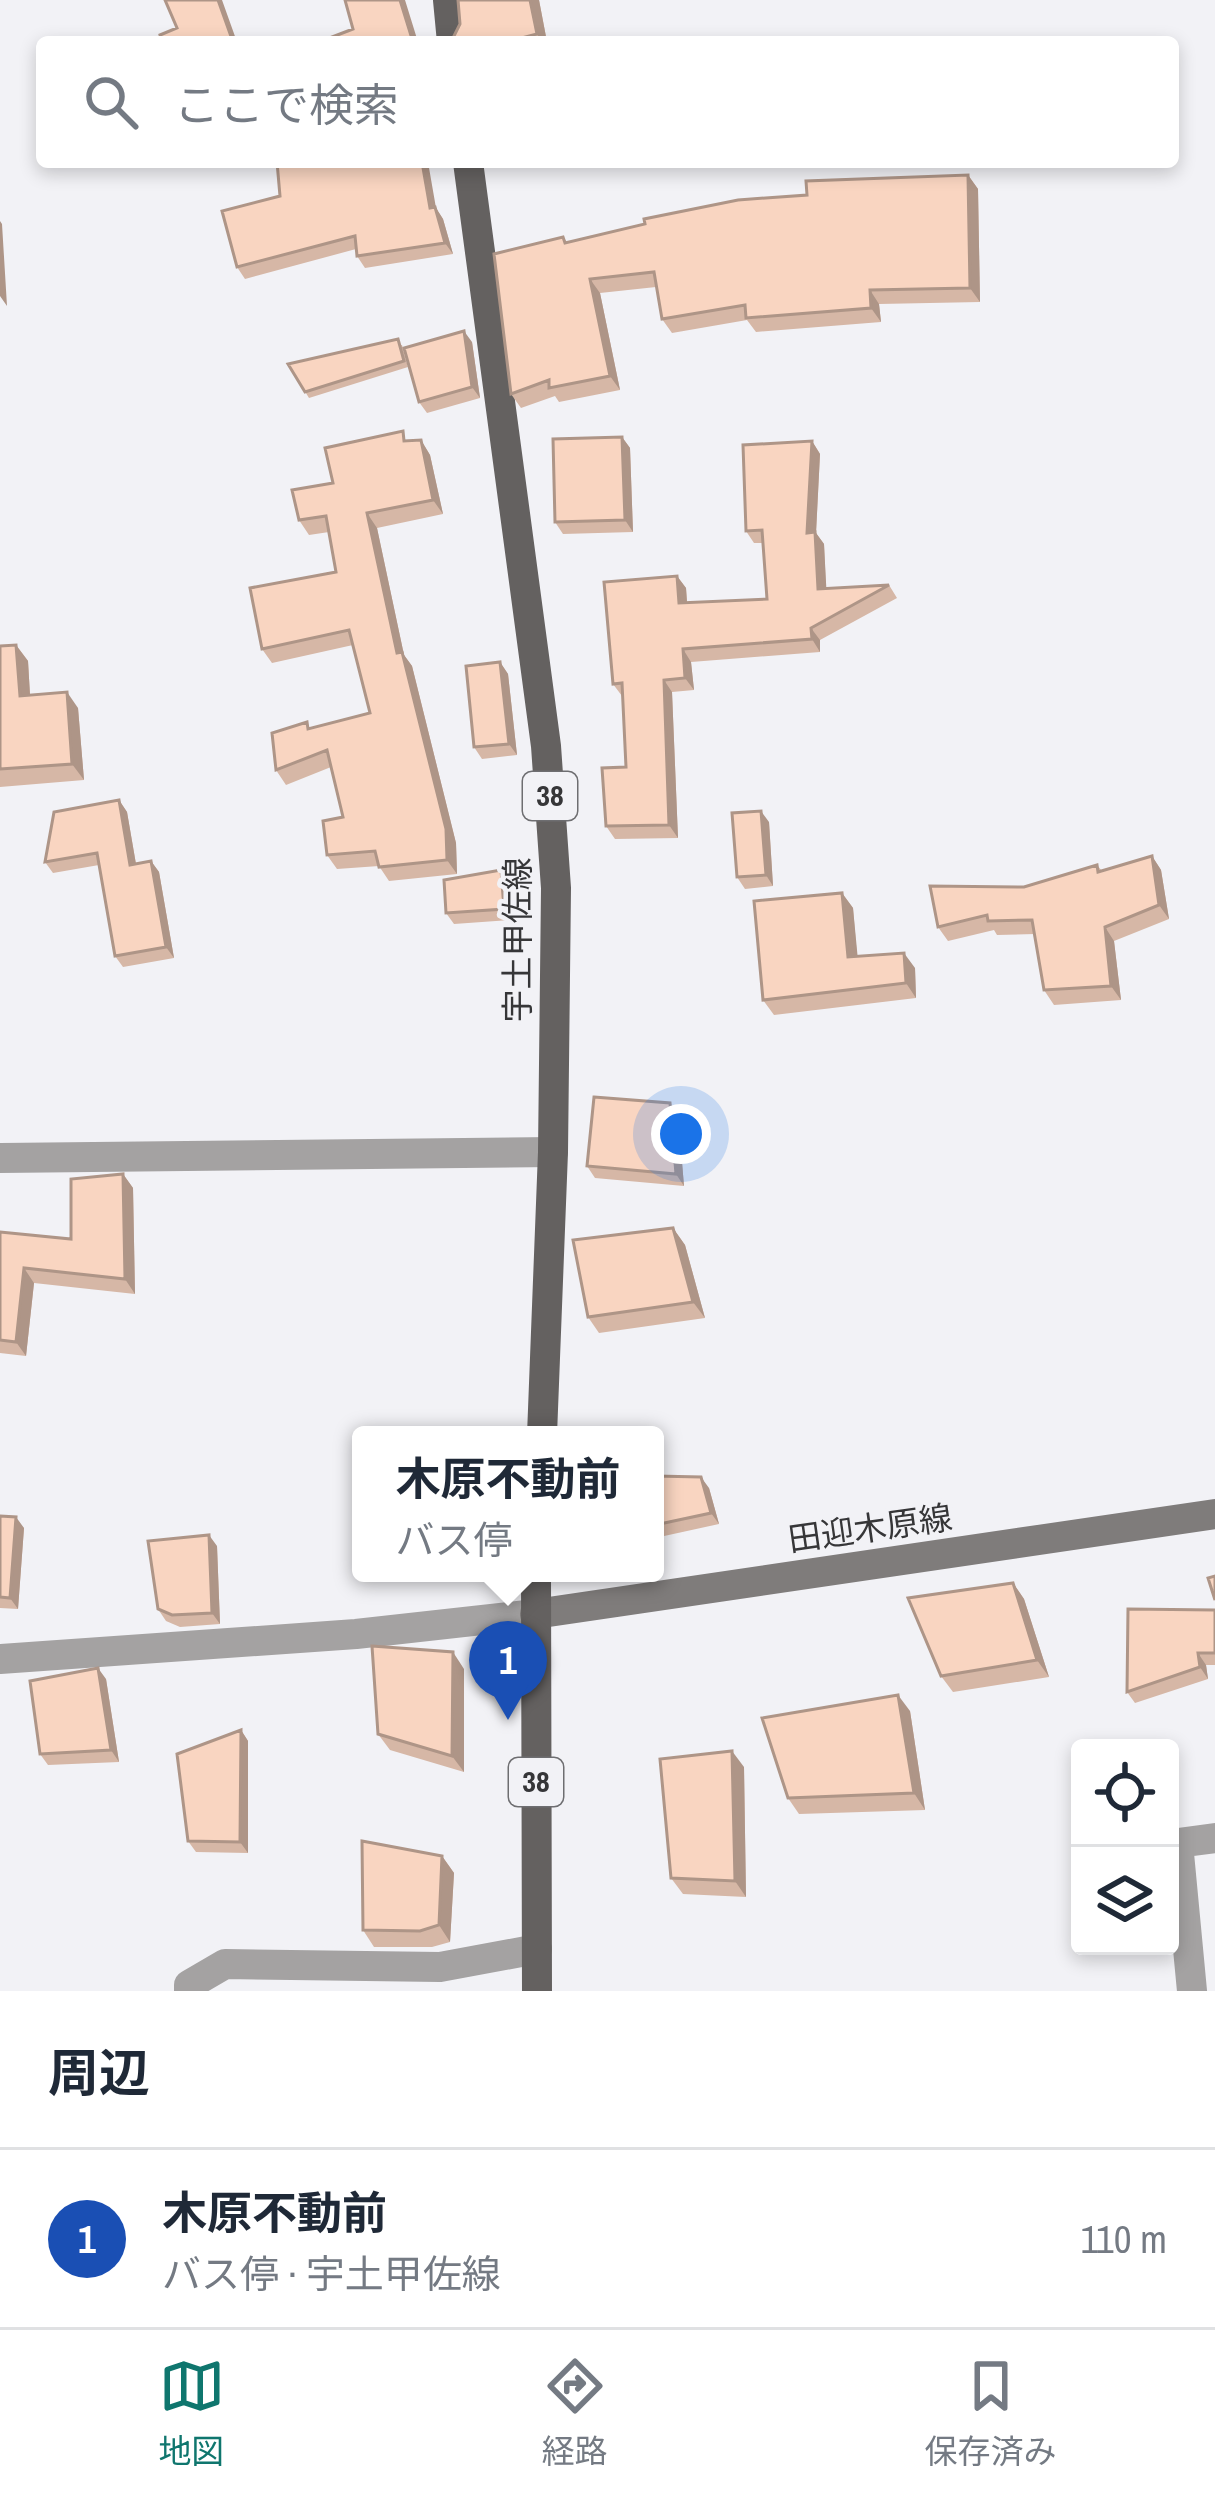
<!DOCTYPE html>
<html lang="ja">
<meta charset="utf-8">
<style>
:root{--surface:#fff;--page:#f6f6f7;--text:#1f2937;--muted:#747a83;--line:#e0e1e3;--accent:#0f766e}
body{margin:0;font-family:"Archivo Narrow","Noto Sans JP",sans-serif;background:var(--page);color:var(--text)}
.controls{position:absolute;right:36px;bottom:36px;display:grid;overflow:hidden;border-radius:12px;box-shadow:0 6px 18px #0003}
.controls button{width:108px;height:108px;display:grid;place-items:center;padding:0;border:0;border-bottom:3px solid var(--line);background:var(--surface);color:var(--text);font:60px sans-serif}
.you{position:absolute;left:681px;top:1134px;width:42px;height:42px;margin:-30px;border:9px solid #fff;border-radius:50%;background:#1a73e8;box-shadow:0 0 0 18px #1a73e833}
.badge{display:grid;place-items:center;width:78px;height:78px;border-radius:50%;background:var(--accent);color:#fff;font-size:39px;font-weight:700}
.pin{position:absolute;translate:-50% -99px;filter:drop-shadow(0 3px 6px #0008)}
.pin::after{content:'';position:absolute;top:63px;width:42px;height:36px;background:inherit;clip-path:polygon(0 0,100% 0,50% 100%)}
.popup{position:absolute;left:352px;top:1426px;width:312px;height:156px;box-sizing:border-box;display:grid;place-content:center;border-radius:12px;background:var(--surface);filter:drop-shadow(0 3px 9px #0005);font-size:39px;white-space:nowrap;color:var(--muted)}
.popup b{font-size:45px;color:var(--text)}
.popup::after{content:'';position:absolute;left:50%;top:100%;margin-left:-24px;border:24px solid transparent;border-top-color:var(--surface)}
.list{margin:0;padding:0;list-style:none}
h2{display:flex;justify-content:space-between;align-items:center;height:156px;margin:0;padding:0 48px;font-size:51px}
h2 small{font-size:39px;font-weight:400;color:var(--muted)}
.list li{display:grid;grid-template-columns:78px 1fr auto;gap:36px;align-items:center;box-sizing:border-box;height:180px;padding:0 48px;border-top:3px solid var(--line)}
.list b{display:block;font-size:45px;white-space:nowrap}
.list p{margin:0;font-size:39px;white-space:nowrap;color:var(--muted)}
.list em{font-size:39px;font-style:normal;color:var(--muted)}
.icon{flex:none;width:66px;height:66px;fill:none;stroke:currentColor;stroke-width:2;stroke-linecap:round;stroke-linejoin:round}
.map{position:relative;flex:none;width:1215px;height:1991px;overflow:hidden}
.search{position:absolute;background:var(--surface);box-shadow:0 6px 18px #0003;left:36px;right:36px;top:36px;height:132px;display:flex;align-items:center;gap:30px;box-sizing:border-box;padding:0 42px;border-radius:12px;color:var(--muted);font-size:45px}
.sheet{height:336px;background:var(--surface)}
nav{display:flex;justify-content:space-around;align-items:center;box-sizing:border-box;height:168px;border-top:3px solid var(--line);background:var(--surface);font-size:33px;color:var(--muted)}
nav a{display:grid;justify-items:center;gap:6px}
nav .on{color:var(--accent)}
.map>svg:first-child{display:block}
</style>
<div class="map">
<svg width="1215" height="1991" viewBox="0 0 1215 1991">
<rect width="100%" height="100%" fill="#f2f2f6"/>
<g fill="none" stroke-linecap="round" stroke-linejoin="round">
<path stroke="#a4a2a2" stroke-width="30" d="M0,1158L553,1152
M0,1659L356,1634L535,1614
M189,1991V1985L225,1964L440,1967L537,1949
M1192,1991L1178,1843L1215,1838"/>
<path stroke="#7f7c7b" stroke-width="30" d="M535,1614L1215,1514"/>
<path stroke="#646160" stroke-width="30" d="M448,0L452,42
M468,162L546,746L556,888L553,1152L542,1435
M536,1573L537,1991"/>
</g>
<path fill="#d6b7a6" d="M539,0L547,42H451L460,24Z
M968,175L978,189L980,302L879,304L881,322L756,332L747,320L672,333L662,319L656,287L600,293L620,390L559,402L555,396L521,408L511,394L563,237L567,242L807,195Z
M280,196L436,208L443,219L453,254L365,268L357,256L356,249L245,279L237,267Z
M472,342L480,398L427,413L419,402Z
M402,345L408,367L309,398L288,364Z
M622,437L630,448L633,532L563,534L555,522Z
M421,440L430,455L443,514L377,528L404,655L412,666L456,843L457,874L389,881L379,866L337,869L327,855L343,817L331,767L286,785L276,770L312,728L370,713L353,645L272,663L262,649L336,572L329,532L309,535L299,520L333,483L409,441Z
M812,441L820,454L816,533L824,544L826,589L889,585L897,598L820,640V652L691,662L694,690L672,692L678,838L615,839L606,826L626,767L622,696L613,684L677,576L686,588L687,603L767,599L763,543H754L746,531Z
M16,645L28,661L30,695L78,708L84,780L0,787V646Z
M500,662L508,674L517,755L482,759L474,747Z
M119,800L127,812L136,864L151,861L159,872L174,958L123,967L115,956L99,865L53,873L45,862Z
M769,822L773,886L745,889L737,877Z
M1152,856L1161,870L1169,919L1114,941L1121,1000L1054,1005L1044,990L1035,934L997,935L994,930L948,941L938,927L1024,887L1097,865L1102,871Z
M509,881L511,920L454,924L446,913Z
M842,893L853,908L857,956L915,968L916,998L774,1015L763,1000Z
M678,1114L684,1186L595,1178L587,1166Z
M123,1174L133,1188L135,1294L34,1283L26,1356L0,1353V1232L71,1239Z
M673,1228L685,1245L705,1318L599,1333L588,1317Z
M655,1476L709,1488L719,1524L655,1538Z
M0,1516L24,1528L18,1609L0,1608Z
M217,1546L220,1624L180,1627L166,1621L158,1609Z
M1013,1583L1024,1599L1049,1677L953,1692L941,1676Z
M1215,1610V1665H1206L1208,1679L1135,1703L1127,1692Z
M464,1669V1772L390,1750L378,1734Z
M106,1679L119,1762L48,1765L40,1754Z
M910,1711L925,1810L799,1814L788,1798Z
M241,1730L248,1741V1853L196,1852L188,1841Z
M744,1767L746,1897L683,1894L671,1878Z
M442,1856L454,1873L450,1942L432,1947H374L363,1930Z"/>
<path fill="#ae9587" d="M218,0H222L237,42H233Z
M400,0H405L418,42H413Z
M530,0H539L547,42H542L537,34Z
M422,162H428L436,208L443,219L453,254L445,243L430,208Z
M968,175L978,189L980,302L970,288Z
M0,221L2,224L7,306L0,296Z
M590,279L600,293L620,390L610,376Z
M870,290L879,304L881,322L871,308Z
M464,331L472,342L480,398L472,387Z
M622,437L630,448L633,532L625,520Z
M421,440L430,455L443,514L433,500Z
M812,441L820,454L816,533L824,544L827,601L818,589L807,533Z
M367,513L377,528L404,655L412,666L456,843L457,874L447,860L397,653Z
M677,576L686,588L688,616L679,603Z
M811,628L820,640V652L812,639Z
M16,645L28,661L31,712L20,696Z
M683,649L691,662L694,690L685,678Z
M500,662L508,674L517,755L509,744Z
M664,680L672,692L678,838L669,825Z
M67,692L78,708L84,780L72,764Z
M119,800L127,812L138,876L130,865Z
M761,811L769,822L773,886L766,875Z
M1152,856L1161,870L1169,919L1159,905Z
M151,861L159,872L174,958L166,947Z
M501,870L509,881L511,920L504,909Z
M842,893L853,908L859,971L848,957Z
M1105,927L1114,941L1121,1000L1111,986Z
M904,953L915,968L916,998L906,983Z
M670,1103L678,1114L684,1186L676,1174Z
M123,1174L133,1188L135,1294L125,1279Z
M673,1228L685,1245L705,1318L693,1302Z
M24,1268L34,1283L26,1356L16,1342Z
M701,1477L709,1488L719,1524L711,1513Z
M16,1517L24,1528L18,1609L10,1598Z
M209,1535L217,1546L220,1624L212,1613Z
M1013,1583L1024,1599L1049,1677L1037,1660Z
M453,1652L464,1669V1772L452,1756Z
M1198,1653L1206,1665L1208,1679L1200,1667Z
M98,1668L106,1679L119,1762L111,1750Z
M898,1695L910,1711L925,1810L914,1793Z
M241,1730L248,1741V1853L240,1842Z
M732,1751L744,1767L746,1897L735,1881Z
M442,1856L454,1873L450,1942L439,1925Z"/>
<path fill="#f9d5c1" stroke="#ae9587" stroke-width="3" d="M165,0H218L233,42H162L160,35L177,28Z
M345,0H400L413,42H319L353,29Z
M458,0H530L537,34L506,42H451L460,24Z
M277,162H422L430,208L435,207L445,243L357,256L355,236L237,267L222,211L280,196Z
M968,175L970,288L870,290L871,308L746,318L745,305L662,319L654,272L590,279L610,376L549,388V380L511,394L494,254L563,237L565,243L645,224L644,219L738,200L807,195L806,181Z
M464,331L472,387L419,402L404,348Z
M398,339L404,361L305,392L288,364Z
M403,431L404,441L421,440L433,500L367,513L397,653L402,652L446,829L447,860L379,867L375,851L327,855L323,821L343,817L327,750L276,770L272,733L307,722L308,729L370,713L349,630L262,649L250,588L336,572L326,516L299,520L292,490L333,483L325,448Z
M622,437L625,520L555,522L553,439Z
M812,441L807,533L815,532L818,589L889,585L811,628L812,639L683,649L685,678L664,680L669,825L606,826L602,768L626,767L622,683L613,684L604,582L677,576L679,603L767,599L762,530L746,531L743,445Z
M16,645L20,696L67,692L72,764L0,769V646Z
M500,662L509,744L474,747L466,666Z
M119,800L130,865L151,861L166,947L115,956L97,853L45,862L54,812Z
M761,811L766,875L737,877L732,813Z
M1152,856L1159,905L1105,927L1111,986L1044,990L1032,920L988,921L987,915L938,927L930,886L1024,887L1097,865L1098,872Z
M501,870L504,909L446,913L444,880Z
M842,893L848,957L904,953L906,983L763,1000L754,901Z
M594,1097L670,1103L676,1174L587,1166Z
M123,1174L125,1279L24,1268L16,1342L0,1340V1232L71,1239V1179Z
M673,1228L693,1302L588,1317L573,1240Z
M655,1476L701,1477L711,1513L655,1525Z
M0,1516L16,1517L10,1598L0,1597Z
M209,1535L212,1613L172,1615L158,1609L148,1541Z
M1215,1576V1600L1208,1578Z
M1013,1583L1037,1660L941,1676L908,1598Z
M1128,1609L1215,1610V1653H1198L1200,1667L1127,1692Z
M372,1646L453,1652L452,1756L378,1734Z
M98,1668L111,1750L40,1754L30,1681Z
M898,1695L914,1793L788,1798L762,1718Z
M241,1730L240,1842L188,1841L177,1754Z
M732,1751L735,1881L671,1878L660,1759Z
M362,1841L442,1856L439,1925L420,1931L363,1930Z"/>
<g text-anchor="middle" stroke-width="9" stroke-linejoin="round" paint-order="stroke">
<g fill="#f2f2f6" stroke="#6e6e71" stroke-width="3">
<rect x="523" y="772" width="54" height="48" rx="9"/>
<rect x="509" y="1758" width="54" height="48" rx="9"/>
</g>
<g font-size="30" font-weight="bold" fill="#363638">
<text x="550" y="806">38</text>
<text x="536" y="1792">38</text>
</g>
<g font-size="33" fill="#363638" stroke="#f2f2f6">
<text transform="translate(517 940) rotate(-90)" y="12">宇土甲佐線</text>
<text transform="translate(870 1528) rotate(-8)" y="12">田迎木原線</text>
</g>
</g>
</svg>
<div class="controls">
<button><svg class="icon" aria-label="locate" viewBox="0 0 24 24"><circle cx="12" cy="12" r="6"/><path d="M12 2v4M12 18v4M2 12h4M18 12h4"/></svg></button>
<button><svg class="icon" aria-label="layers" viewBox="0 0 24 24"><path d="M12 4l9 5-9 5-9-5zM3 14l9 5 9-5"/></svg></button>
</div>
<div class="you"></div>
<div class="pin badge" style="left:508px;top:1720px;background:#1a4fb4">1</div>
<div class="popup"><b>木原不動前</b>バス停</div>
<div class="search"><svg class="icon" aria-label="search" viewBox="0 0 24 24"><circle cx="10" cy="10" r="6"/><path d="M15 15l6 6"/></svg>ここで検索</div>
</div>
<section class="sheet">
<h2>周辺<small></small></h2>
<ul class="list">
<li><span class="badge" style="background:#1a4fb4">1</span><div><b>木原不動前</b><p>バス停 · 宇土甲佐線</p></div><em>110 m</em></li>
</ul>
</section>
<nav>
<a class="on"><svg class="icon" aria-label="map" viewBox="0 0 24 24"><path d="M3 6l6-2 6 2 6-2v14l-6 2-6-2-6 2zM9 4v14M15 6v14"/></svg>地図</a>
<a><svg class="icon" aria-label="directions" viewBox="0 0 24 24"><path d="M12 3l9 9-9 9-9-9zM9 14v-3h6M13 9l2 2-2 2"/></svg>経路</a>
<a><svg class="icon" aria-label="saved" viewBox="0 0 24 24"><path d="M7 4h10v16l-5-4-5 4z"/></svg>保存済み</a>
</nav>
